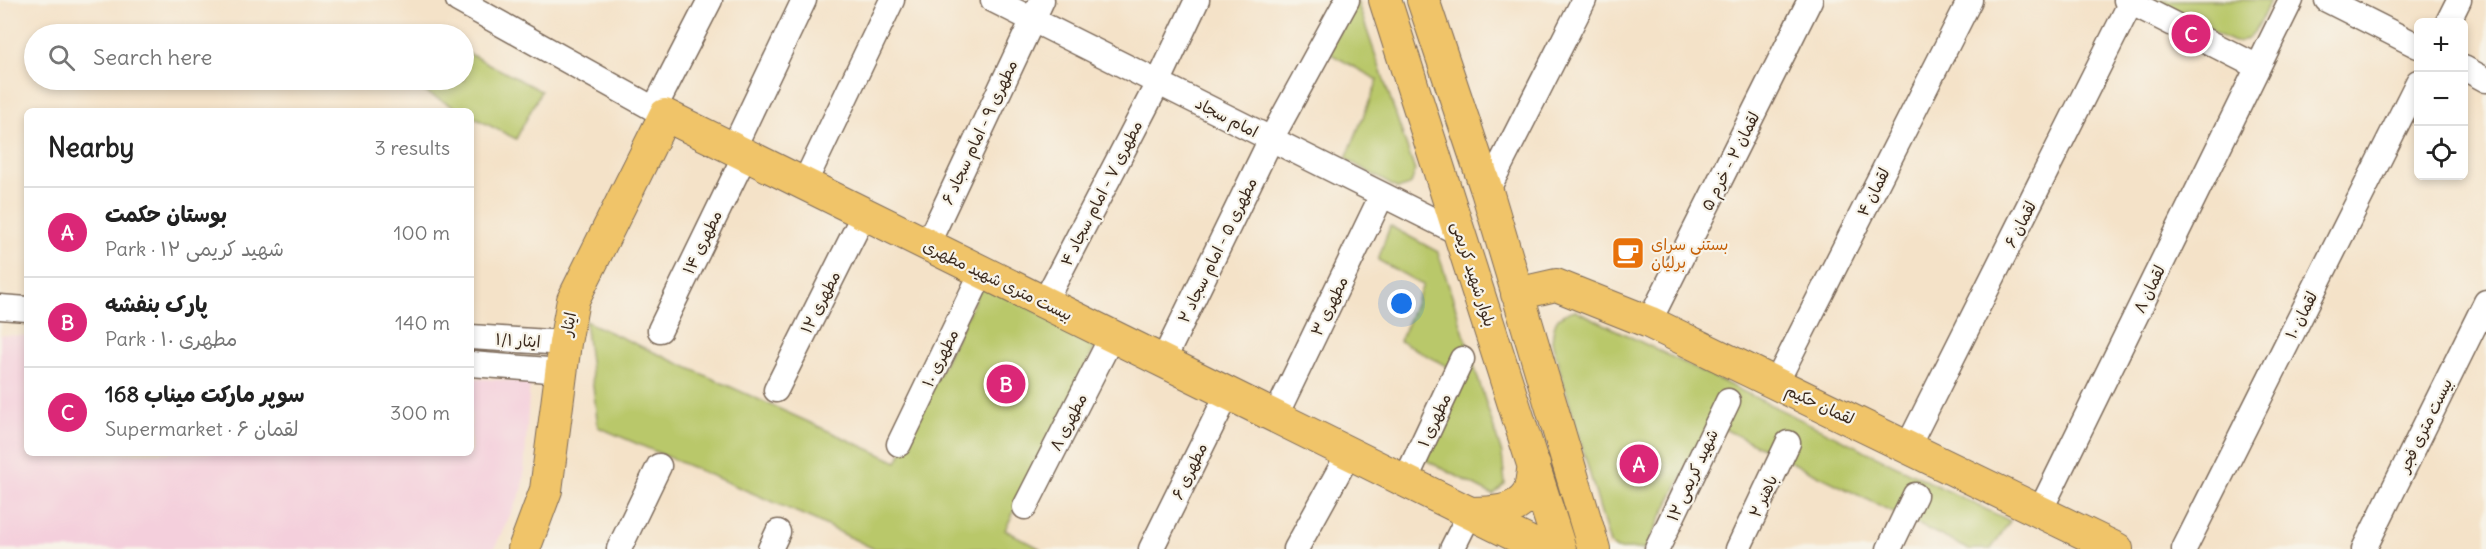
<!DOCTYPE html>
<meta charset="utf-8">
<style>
:root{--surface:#fff;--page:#f2f2f2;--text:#222;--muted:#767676;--line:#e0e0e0;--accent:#db2777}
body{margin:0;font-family:Delius,"Playpen Sans Arabic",sans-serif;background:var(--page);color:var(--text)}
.controls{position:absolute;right:18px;top:18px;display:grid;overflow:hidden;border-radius:9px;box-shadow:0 3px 9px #0003}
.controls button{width:54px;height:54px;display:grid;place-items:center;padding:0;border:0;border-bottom:2px solid var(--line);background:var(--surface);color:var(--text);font:30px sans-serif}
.you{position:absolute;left:1402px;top:304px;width:21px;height:21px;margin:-15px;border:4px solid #fff;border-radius:50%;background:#1a73e8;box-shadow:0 0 0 9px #1a73e833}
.badge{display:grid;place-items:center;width:39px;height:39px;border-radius:50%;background:var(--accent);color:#fff;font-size:20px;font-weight:700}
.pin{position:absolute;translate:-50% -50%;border:3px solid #fff;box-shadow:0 2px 6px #0006}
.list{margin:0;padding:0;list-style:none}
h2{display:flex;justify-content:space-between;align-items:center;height:78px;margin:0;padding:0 24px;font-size:26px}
h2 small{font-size:20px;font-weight:400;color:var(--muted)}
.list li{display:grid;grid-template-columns:39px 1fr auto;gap:18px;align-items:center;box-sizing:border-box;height:90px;padding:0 24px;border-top:2px solid var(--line)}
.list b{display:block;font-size:22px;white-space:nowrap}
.list p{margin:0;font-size:20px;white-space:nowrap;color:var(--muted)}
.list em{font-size:20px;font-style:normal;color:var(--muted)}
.icon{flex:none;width:33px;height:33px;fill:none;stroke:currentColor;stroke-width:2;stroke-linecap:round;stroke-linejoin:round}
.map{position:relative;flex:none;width:2486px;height:549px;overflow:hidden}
.search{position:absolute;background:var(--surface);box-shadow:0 3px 9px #0003;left:24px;top:24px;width:450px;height:66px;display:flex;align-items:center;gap:15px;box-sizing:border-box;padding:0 21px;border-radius:33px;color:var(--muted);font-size:22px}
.panel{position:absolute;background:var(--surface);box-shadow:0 3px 9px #0003;left:24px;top:108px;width:450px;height:348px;border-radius:9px}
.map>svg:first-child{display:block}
</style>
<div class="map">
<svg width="2486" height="549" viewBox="0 0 2486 549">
<rect width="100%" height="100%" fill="#f7f3e8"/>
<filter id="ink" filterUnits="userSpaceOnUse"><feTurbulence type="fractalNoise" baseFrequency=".0167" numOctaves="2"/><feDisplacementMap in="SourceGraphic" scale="12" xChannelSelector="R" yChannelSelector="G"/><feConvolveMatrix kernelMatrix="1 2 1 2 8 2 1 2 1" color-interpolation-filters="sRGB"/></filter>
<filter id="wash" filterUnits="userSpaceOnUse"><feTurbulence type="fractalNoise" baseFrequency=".008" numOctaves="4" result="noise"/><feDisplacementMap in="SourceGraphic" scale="24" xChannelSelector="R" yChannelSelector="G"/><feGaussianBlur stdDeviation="1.35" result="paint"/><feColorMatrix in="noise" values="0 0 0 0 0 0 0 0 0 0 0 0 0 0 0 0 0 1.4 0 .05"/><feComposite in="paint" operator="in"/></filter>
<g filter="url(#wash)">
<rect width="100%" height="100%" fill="#f4e2c8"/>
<path fill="#f4cfdc" d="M0,335L27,336V453H471V378L530,382L523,488L494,549H0Z"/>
<path fill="#b9c86b" stroke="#7a7944" stroke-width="1.5" d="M2141,0H2270C2262,17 2256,42 2234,42Z
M1357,1L1415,171L1411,184L1398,189L1346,159L1378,80L1327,52Z
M464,51L541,91L516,139L471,116V111H462L419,89L424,80H464Z
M1390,226L1438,252L1502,454L1505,484L1493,495L1414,454L1452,369L1400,341L1423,285L1378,260Z
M982,285L1098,341L1005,530L1041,549H874L815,520L598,427L585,321L897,462Z
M1575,310L2010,521L1991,549H1968L1710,422L1645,549H1617L1610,544L1552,342C1554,322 1554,316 1575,310Z"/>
</g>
<g filter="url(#ink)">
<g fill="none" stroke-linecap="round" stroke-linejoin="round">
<g stroke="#7c6a5a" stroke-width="27">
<path id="minor" d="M458,0L665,115
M993,0L1461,234
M2126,0L2258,67L2291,0
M2327,0L2418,46
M2448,22L2459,0
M2464,68L2486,80
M654,109L710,0
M733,149L804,0
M804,184L892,0
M1487,191L1584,0
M927,245L1042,0
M1044,303L1158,83L1197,0
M0,307L27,309
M1649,322L1810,0
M660,330L745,155
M471,337L565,343
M1163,361L1271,139L1347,0
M471,364L561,371
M1776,383L1970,0
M776,390L864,214
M1275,417L1382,195
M899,444L982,272
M1908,446L2131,2
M1405,481L1462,359
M1025,507L1112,336
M2040,511L2258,67
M619,549L659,466
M770,549L778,532
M1151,549L1228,393
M1296,549L1349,453
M1452,549L1470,513
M1657,549L1728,401
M1738,549L1788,443
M1889,549L1915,495
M2184,549L2418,82
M2364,549L2486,302"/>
</g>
<g stroke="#7c6a5a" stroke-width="34">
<path id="major" d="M1385,0L1560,549
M1423,0L1487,191L1594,549
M1517,294L1556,285L1649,322L2117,549
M1470,513C1490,513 1516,513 1528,494C1532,486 1532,474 1534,465
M524,549L546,490L565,343L573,300L665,115L1543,549"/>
</g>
<use href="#minor" stroke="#fff" stroke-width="24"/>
<use href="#major" stroke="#f0c469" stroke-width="32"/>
</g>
</g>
<defs>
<g id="cafe-square" transform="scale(1.725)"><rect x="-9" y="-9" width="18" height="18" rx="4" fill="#e8710a" stroke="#f7f3e8"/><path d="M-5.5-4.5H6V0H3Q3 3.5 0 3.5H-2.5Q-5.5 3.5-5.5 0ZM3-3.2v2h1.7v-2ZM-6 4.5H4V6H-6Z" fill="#fff"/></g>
</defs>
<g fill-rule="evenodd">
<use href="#cafe-square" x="1628" y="253"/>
</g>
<g text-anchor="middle" stroke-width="4.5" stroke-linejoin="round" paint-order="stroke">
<g font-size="16" fill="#3b2a1e" stroke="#f7f3e8">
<text transform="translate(1227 117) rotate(27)" y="6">امام سجاد</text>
<text transform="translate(979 132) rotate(-65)" y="6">مطهری ۹ - امام سجاد ۶</text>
<text transform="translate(1730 161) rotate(-63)" y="6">لقمان ۲ - خرم ۵</text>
<text transform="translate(1873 192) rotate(-63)" y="6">لقمان ۴</text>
<text transform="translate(1101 193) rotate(-63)" y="6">مطهری ۷ - امام سجاد ۴</text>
<text transform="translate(2020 224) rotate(-63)" y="6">لقمان ۶</text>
<text transform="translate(702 242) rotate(-64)" y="6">مطهری ۱۴</text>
<text transform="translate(1217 250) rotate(-64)" y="6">مطهری ۵ - امام سجاد ۲</text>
<text transform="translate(1474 274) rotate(72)" y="6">بلوار شهید کریمی</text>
<text transform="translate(998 280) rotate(26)" y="6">بیست متری شهید مطهری</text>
<text transform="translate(2149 289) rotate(-64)" y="6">لقمان ۸</text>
<text transform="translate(820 302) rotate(-63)" y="6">مطهری ۱۲</text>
<text transform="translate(1329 306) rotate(-64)" y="6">مطهری ۳</text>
<text transform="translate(2301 315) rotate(-63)" y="6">لقمان ۱۰</text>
<text transform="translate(568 324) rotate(-79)" y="6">ایثار</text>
<text transform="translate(518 340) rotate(4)" y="6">ایثار ۱/۱</text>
<text transform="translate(940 358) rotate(-64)" y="6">مطهری ۱۰</text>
<text transform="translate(1820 404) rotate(25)" y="6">لقمان حکیم</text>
<text transform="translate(1434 420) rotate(-65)" y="6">مطهری ۱</text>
<text transform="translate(1068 422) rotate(-63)" y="6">مطهری ۸</text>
<text transform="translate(2425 425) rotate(-64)" y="6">بیست متری فجر</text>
<text transform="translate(1189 471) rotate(-64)" y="6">مطهری ۶</text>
<text transform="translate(1692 475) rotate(-65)" y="6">شهید کریمی ۱۲</text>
<text transform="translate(1763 496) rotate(-65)" y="6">باهنر ۲</text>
</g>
<g font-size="16" fill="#c56008" stroke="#f7f3e8" text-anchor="start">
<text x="1651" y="250">بستنی سرای<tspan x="1651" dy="18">برلیان</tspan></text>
</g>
</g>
</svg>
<div class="controls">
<button>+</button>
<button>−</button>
<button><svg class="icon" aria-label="locate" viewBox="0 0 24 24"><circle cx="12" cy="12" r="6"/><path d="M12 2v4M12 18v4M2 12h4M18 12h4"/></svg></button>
</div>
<div class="you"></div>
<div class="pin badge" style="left:1639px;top:464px">A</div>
<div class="pin badge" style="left:1006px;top:384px">B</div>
<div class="pin badge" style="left:2191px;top:34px">C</div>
<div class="search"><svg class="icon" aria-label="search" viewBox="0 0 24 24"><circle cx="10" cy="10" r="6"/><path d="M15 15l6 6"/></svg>Search here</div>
<section class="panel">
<h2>Nearby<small>3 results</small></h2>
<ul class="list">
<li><span class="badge">A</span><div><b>بوستان حکمت</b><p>Park · شهید کریمی ۱۲</p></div><em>100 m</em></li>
<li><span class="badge">B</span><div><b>پارک بنفشه</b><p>Park · مطهری ۱۰</p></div><em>140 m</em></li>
<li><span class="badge">C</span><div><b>سوپر مارکت میناب 168</b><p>Supermarket · لقمان ۶</p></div><em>300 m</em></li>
</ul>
</section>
</div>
